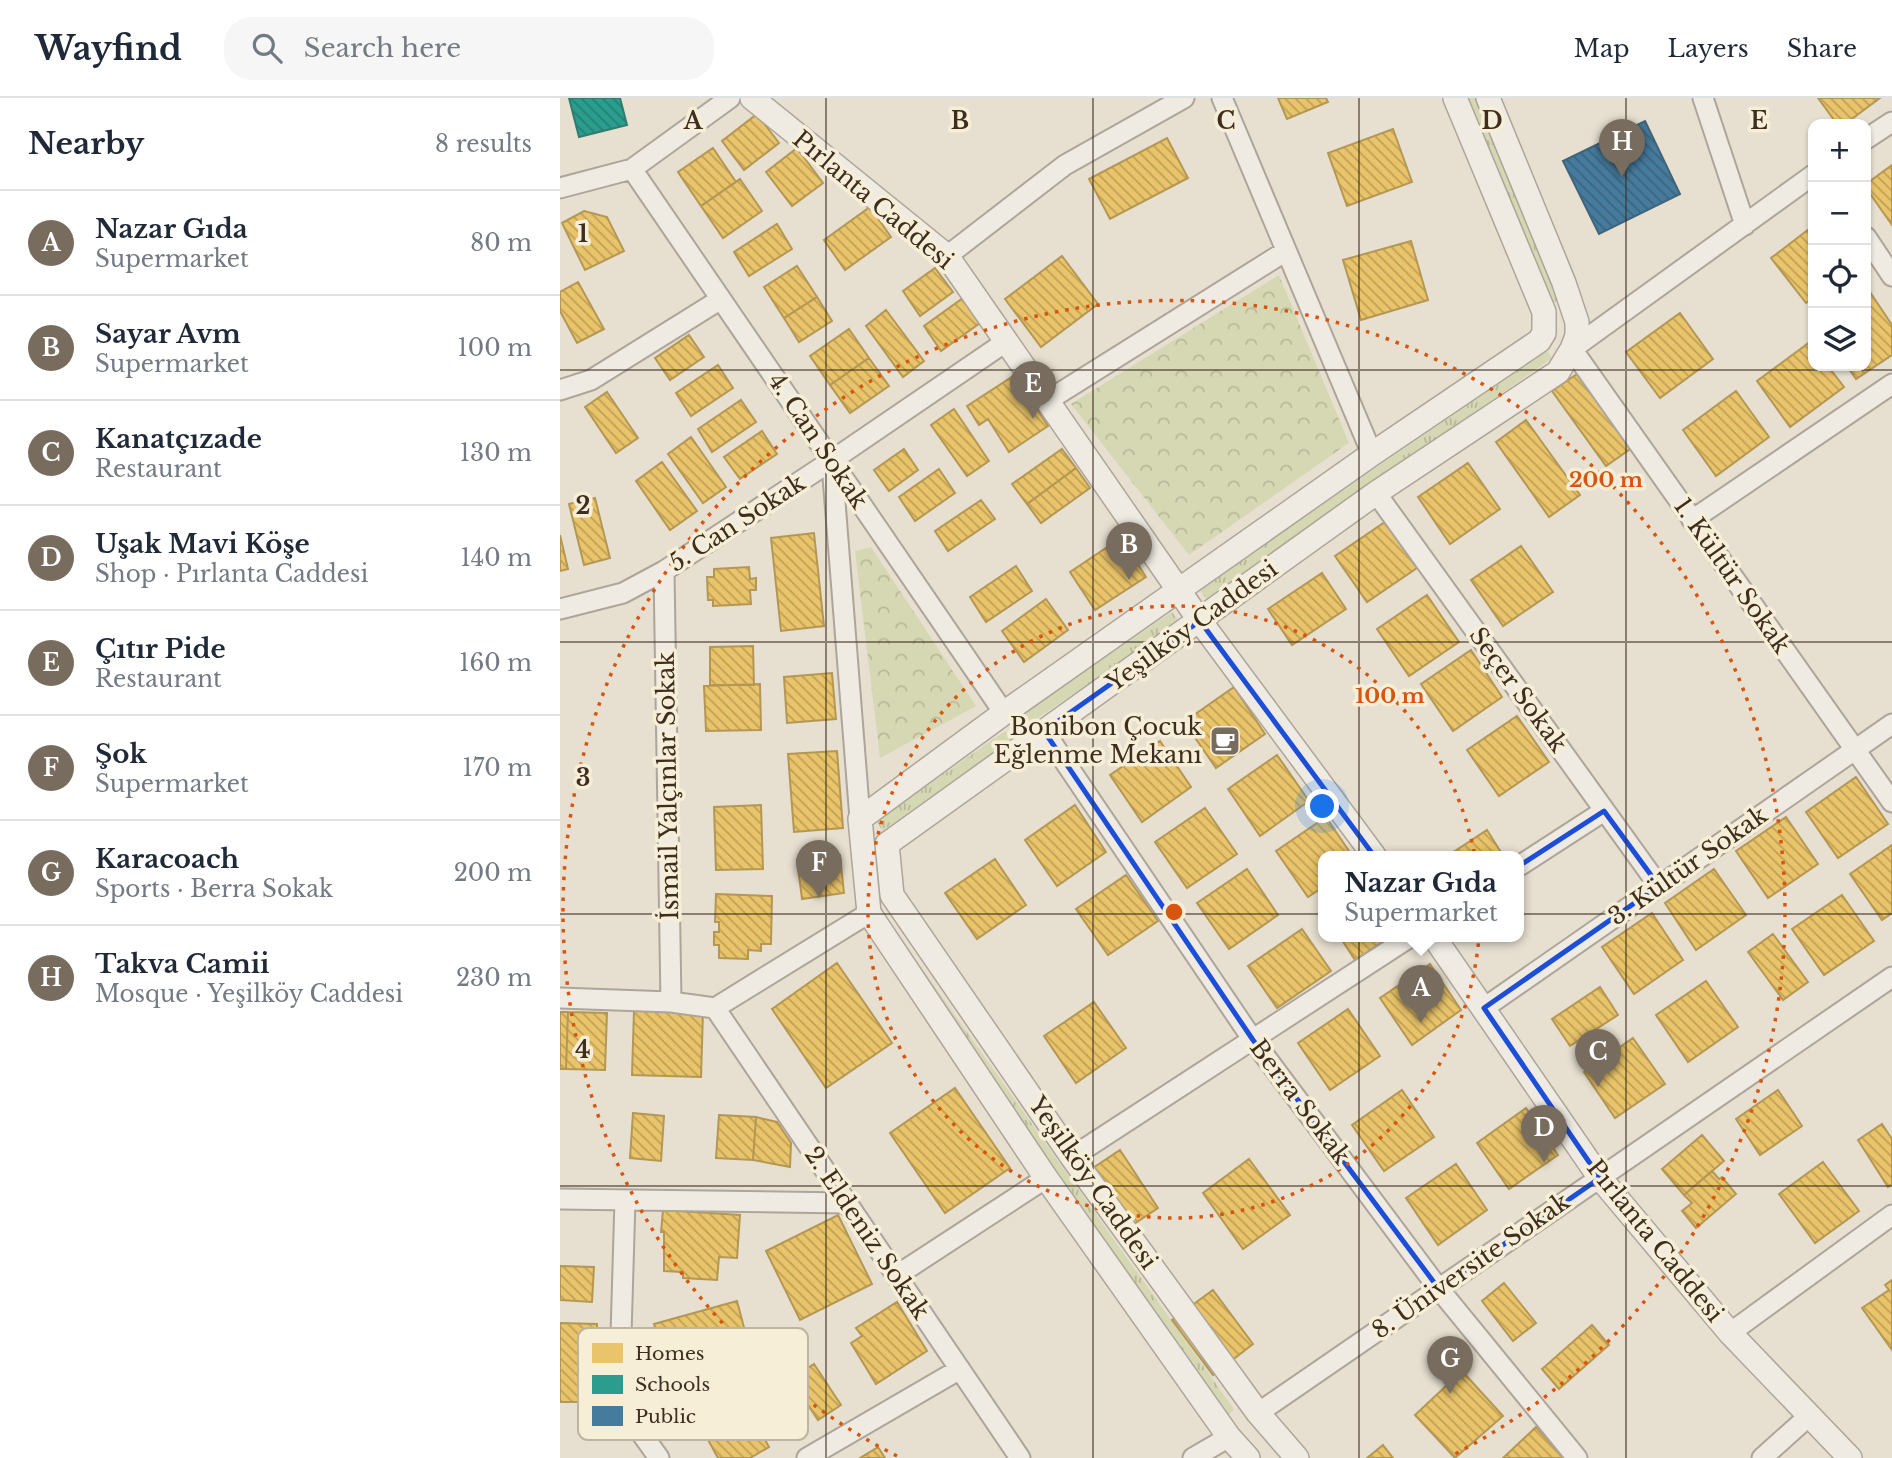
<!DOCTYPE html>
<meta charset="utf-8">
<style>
:root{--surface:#fff;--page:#f6f6f7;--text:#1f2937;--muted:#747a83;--line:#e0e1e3;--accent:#786c5e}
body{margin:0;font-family:"Libre Baskerville",serif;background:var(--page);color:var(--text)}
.controls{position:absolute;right:21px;top:21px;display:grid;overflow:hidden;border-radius:14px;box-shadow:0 2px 5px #0004}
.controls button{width:63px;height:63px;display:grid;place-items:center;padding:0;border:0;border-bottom:2px solid var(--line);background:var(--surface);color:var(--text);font:35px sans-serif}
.you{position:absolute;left:763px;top:709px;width:24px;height:24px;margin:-18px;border:5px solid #fff;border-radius:50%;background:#1a73e8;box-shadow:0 0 0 10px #1a73e833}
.badge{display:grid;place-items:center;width:46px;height:46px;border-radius:50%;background:var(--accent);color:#fff;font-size:23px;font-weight:700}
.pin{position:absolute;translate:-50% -58px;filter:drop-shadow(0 2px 4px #0008)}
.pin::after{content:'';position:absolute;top:37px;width:24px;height:21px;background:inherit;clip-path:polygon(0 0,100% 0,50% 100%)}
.popup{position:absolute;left:758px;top:753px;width:206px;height:91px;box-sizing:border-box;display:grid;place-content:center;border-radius:14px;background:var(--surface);filter:drop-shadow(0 2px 5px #0005);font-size:23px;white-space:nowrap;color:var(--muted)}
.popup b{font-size:26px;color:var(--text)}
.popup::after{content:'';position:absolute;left:50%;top:100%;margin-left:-14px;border:14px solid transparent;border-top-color:var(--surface)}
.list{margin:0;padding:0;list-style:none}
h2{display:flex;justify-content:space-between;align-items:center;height:91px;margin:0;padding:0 28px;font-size:30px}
h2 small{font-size:23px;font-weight:400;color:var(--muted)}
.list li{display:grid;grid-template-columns:46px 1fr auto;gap:21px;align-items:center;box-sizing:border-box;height:105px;padding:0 28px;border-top:2px solid var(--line)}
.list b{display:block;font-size:26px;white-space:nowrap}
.list p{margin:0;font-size:23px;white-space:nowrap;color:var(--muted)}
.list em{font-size:23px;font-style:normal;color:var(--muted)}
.icon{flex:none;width:38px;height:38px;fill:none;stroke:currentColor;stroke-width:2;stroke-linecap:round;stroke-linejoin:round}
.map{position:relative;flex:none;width:1332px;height:1360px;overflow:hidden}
header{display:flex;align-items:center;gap:42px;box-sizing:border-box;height:98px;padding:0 35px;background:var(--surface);border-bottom:2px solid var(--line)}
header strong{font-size:33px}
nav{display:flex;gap:38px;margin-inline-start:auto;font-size:24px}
.search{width:490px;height:63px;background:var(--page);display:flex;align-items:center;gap:18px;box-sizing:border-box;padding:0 24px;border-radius:28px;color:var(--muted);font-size:26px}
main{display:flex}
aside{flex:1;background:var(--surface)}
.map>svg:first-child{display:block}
</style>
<header>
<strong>Wayfind</strong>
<div class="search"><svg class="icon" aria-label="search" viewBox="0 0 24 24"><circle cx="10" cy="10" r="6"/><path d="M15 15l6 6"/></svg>Search here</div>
<nav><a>Map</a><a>Layers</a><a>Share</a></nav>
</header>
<main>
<aside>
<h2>Nearby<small>8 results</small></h2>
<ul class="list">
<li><span class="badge">A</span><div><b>Nazar Gıda</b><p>Supermarket</p></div><em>80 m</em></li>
<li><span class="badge">B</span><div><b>Sayar Avm</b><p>Supermarket</p></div><em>100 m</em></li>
<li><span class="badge">C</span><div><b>Kanatçızade</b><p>Restaurant</p></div><em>130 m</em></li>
<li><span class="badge">D</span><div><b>Uşak Mavi Köşe</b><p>Shop · Pırlanta Caddesi</p></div><em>140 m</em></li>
<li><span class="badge">E</span><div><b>Çıtır Pide</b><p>Restaurant</p></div><em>160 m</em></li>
<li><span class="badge">F</span><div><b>Şok</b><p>Supermarket</p></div><em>170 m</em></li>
<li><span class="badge">G</span><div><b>Karacoach</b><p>Sports · Berra Sokak</p></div><em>200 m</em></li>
<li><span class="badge">H</span><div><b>Takva Camii</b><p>Mosque · Yeşilköy Caddesi</p></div><em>230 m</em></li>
</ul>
</aside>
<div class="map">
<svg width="1332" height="1360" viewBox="0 0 1332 1360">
<defs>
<pattern id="grass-tufts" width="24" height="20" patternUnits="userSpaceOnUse" patternTransform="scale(1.75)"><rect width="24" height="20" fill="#d6d7b3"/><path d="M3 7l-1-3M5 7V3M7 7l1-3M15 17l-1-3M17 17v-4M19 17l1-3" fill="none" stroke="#b9b99a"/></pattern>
<pattern id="park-crowns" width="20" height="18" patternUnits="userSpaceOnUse" patternTransform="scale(1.75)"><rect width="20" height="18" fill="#d6d7b3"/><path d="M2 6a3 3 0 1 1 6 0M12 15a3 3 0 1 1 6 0" fill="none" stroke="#b9b99a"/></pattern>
<pattern id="homes-back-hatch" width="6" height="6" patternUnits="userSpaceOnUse" patternTransform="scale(1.75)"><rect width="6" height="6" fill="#e9c46a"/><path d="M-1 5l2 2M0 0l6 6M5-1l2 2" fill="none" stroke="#bea057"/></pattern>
<pattern id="schools-back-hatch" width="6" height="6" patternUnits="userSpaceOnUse" patternTransform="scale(1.75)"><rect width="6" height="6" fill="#2a9d8f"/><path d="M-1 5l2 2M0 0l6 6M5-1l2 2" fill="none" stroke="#258074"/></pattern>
<pattern id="public-back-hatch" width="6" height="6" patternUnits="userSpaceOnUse" patternTransform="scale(1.75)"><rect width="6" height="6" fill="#457b9d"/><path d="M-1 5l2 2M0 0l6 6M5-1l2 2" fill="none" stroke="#3b6580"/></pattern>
</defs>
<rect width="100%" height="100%" fill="#e7e0d1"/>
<path fill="url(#grass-tufts)" d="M908,0H917L1000,201L993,205Z
M987,253L992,260L647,502L639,491Z
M612,514L620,525L467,627L460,618Z
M445,633L452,641L322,733L317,723Z
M344,845L674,1311L669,1317L338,849Z"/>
<path fill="url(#park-crowns)" d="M719,177L789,345L629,457L511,306Z
M311,449L416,608L320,660L295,453Z"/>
<path fill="url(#homes-back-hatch)" stroke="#b59754" stroke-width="2" d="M718,0H766L768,4L727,21Z
M1258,0H1320L1285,26H1277Z
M197,16L219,45L184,72L162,43Z
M833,31L852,84L787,108L768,55Z
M607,40L628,80L550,121L529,81Z
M153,50L176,84L141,108L118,74Z
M237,50L263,85L232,108L206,74Z
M1332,67V127L1306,90V86Z
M180,81L202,113L163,140L141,108Z
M310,109L331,139L285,172L264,142Z
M24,113L47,119L64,153L25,172L2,125Z
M217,126L232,151L189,178L174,154Z
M1253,128V200L1246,205L1211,160Z
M851,143L868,202L801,222L783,162Z
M502,158L538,206L481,249L445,201Z
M237,168L257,199L224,220L204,189Z
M375,170L393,194L360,218L343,193Z
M18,184L44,231L17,245L0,213V194Z
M1308,191L1332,227V257L1296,281L1287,268H1306V193Z
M257,199L272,223L239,244L224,220Z
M403,200L420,225L381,253L364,228Z
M326,212L364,263L343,279L306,228Z
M1120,215L1153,261L1100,300L1066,254Z
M289,231L309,260L270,287L250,258Z
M129,237L144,259L110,282L95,260Z
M1250,244L1253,248V268H1268L1284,289L1230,329L1197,283Z
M309,260L329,288L290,315L270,287Z
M158,267L173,290L131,318L116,295Z
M1023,272L1076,347L1046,368L992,293Z
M455,277L488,328L449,354L428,321L419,327L407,308Z
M1176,293L1209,339L1156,378L1123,332Z
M47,294L78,340L56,355L25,309Z
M181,302L196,324L152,354L138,331Z
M394,311L429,363L407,378L371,327Z
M966,322L1020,397L989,419L936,344Z
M202,333L217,356L180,381L164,359Z
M131,339L166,389L143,405L108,356Z
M344,351L358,372L329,393L314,372Z
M502,351L516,370L467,406L452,386Z
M102,364L137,413L110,432L76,383Z
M908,365L940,411L890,446L858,399Z
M516,370L530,390L481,425L467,406Z
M379,371L395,395L355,423L339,399Z
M35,400L50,460L24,467L9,406Z
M421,402L435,421L388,453L375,433Z
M825,424L857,470L807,504L775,458Z
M254,435L264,528L221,533L211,440Z
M0,437L8,471L0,473Z
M561,440L586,479L535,512L510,474Z
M961,448L993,494L943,528L911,482Z
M456,468L472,493L426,524L410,499Z
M189,469L190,481L196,480V492H190L191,506L153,508V502H148L147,479H154V471Z
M762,475L786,511L732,547L708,511Z
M867,497L899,544L849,578L817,531Z
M486,501L508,532L464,564L442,533Z
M193,548L194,587H150V549Z
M911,552L942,599L893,633L861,586Z
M272,575L276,621L227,625L224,579Z
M200,586L201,632L146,633L144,588Z
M674,589L705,636L656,670L624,624Z
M957,618L989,664L939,698L907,652Z
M600,643L631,689L582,724L550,677Z
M277,653L283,730L234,734L228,656Z
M717,657L749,703L700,738L668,691Z
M1296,679L1328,726L1278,760L1246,714Z
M201,707L203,771L156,772L154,709Z
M515,707L546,754L497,788L465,742Z
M645,710L677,756L627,790L595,744Z
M766,719L793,759H763V789L748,799L716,753Z
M1226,719L1258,766L1208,800L1176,753Z
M927,732L944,759H886Z
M1332,747V815L1322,822L1290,776Z
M280,757L284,795L242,801L237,762Z
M435,761L466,807L417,841L385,795Z
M687,771L718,817L669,851L637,805Z
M1154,771L1186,817L1136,852L1105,805Z
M566,777L598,823L548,857L516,811Z
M156,796L212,798L211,846H201V853L188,852V861L159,860V847H154V834H159V824H155Z
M1282,797L1314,843L1264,877L1232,831Z
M1092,815L1123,862L1074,896L1042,849Z
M742,831L771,873L717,910L688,868Z
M1213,836L1248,884L1223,902L1188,854Z
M780,839H830L795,862Z
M277,865L332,945L266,990L212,911Z
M870,866L901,912L852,947L820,900Z
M1146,883L1178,929L1128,964L1096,917Z
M1040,889L1058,917L1010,948L992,921Z
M534,904L566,950L516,985L484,938Z
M788,911L820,958L770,992L738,945Z
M74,912L143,914L141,979L72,977Z
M0,914H8L6,971H0Z
M8,914L47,915L45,972L6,971Z
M1073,940L1105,986L1055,1020L1024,974Z
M395,990L450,1070L385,1115L330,1035Z
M842,992L874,1039L824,1073L792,1027Z
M1218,992L1242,1028L1200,1057L1176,1021Z
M966,1010L998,1057L949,1091L917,1045Z
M73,1015L104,1018L101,1063L70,1060Z
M159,1017L196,1019L193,1062L156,1060Z
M196,1019L217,1024L231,1045L230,1069L193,1062Z
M1322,1026L1332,1041V1086L1328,1089L1298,1042Z
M1142,1037L1164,1063L1124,1097L1102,1071Z
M560,1052L598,1110L556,1138L518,1080Z
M689,1061L730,1117L683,1151L643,1095Z
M1263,1064L1299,1113L1255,1145L1219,1096Z
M896,1066L927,1112L878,1147L846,1100Z
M1152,1073L1159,1081L1162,1079L1176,1096L1136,1130L1122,1113L1132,1105L1124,1097Z
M103,1112L180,1117L177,1160L159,1159L157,1182L123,1180V1174L104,1173V1134H101Z
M278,1117L312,1186L240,1222L206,1153Z
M0,1168L34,1169L32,1204L0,1202Z
M1332,1182V1252L1302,1210L1329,1192L1325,1187Z
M944,1185L976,1225L953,1243L922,1203Z
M653,1192L693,1246L653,1277L612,1222Z
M177,1203L192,1260L110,1283L94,1226Z
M337,1204L367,1253L316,1286L291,1245L302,1238L296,1230Z
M0,1225L37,1226L36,1304H0Z
M1032,1227L1049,1247L999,1291L982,1271Z
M254,1266L281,1307L258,1322L231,1281Z
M902,1273L943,1318L895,1360L855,1317Z
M179,1294L209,1349L190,1360H158L135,1318Z
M976,1329L1004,1360H943Z
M823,1347L833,1360H807Z
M318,1349L325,1360H300Z"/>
<path fill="url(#schools-back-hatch)" stroke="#307c6e" stroke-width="2" d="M9,0H60L67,27L19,39Z"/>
<path fill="url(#public-back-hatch)" stroke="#436478" stroke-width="2" d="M1085,23L1120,96L1039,136L1003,63Z"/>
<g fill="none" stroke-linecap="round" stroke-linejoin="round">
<g stroke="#ada599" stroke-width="23">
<path id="minor" d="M662,0L812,356
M1143,0L1185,127
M1306,41L1332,24
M72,71L444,615
M1253,77L1012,251L1332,704
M0,90L72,71L170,0
M1306,139L1332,178
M387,158L505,67L624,0
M0,292L31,282L161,201
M487,303L726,153
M272,366L300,721
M816,395L1099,788
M1132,422L1332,286
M104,473L111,904
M0,511L63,495L104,473L271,363L447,243
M484,633L693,942L879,1191L1017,1360
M959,768L1044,713
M0,900L111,904L155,910
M155,910L460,1360
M155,910L309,815
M924,910L1332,626
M512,1059L850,839
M0,1101L287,1105
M65,1102L59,1304L99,1360
M336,1178L486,1080
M1170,1235L1332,1117
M698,1315L1332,879
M247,1360L400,1271
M633,1360L669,1339
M1202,1360L1250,1317"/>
</g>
<g stroke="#ada599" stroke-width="26">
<path id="tertiary" d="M192,0L387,158L640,523L815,759
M874,839L1040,1080L1170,1235L1290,1360
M688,1360L669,1339L486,1080L309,815L300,721L444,615L812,356L979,243L984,235V214L895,0
M737,1360L698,1315L512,1059L332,797L327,746L816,395L998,274L1012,251L1017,238V224L1004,185L928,0"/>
</g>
<use href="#minor" stroke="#efebe3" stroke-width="19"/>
<use href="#tertiary" stroke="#efebe3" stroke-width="23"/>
</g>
<path fill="none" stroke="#1d4ed8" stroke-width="5" stroke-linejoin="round" d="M640,523L866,828L1044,713L1099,788L924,910L1040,1080L879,1191L693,942L484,633Z"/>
<path fill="none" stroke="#3d2e20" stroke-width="2" stroke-opacity="0.55" d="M266,0V1360M533,0V1360M799,0V1360M1066,0V1360M0,272H1332M0,544H1332M0,816H1332M0,1088H1332"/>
<g fill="none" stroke="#d7550e" stroke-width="3.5" stroke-dasharray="3.5 7">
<circle cx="614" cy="814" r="306"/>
<path d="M337 1358A611 611 0 1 1 891 1358"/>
</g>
<defs>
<g id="cafe-square" transform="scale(1.575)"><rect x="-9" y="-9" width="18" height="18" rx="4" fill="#786c5e" stroke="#f7eed8"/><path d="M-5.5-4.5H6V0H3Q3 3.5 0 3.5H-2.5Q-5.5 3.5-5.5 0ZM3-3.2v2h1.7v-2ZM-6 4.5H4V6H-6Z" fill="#fff"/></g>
</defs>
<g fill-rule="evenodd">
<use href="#cafe-square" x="665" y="643"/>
</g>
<g text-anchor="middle" stroke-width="7" stroke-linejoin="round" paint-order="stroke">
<g font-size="24" fill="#3d2e20" stroke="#f7eed8">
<text transform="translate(313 102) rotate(40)" y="8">Pırlanta Caddesi</text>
<text transform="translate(258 343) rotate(56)" y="8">4. Can Sokak</text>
<text transform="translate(177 425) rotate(-33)" y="8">5. Can Sokak</text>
<text transform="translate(1172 478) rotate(55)" y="8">1. Kültür Sokak</text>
<text transform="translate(632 528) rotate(-36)" y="8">Yeşilköy Caddesi</text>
<text transform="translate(958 592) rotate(54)" y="8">Seçer Sokak</text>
<text transform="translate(108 688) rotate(-91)" y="8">İsmail Yalçınlar Sokak</text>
<text transform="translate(1128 768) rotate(-35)" y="8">3. Kültür Sokak</text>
<text transform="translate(740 1004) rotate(53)" y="8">Berra Sokak</text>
<text transform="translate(533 1085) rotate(55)" y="8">Yeşilköy Caddesi</text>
<text transform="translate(307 1135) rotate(56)" y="8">2. Eldeniz Sokak</text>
<text transform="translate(1095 1143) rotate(51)" y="8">Pırlanta Caddesi</text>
<text transform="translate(911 1168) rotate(-35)" y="8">8. Üniversite Sokak</text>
</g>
<g font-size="24" fill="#3d2e20" stroke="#f7eed8" text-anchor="end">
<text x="642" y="637">Bonibon Çocuk<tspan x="642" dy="28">Eğlenme Mekanı</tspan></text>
</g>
</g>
<rect x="18" y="1230" width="230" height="112" rx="10" fill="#f7eed8" stroke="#bfb4a1" stroke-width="2"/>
<rect x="32" y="1245" width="31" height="20" fill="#e9c46a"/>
<rect x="32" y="1277" width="31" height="19" fill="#2a9d8f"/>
<rect x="32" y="1308" width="31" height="20" fill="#457b9d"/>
<g font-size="19" fill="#3d2e20">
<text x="75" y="1262">Homes</text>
<text x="75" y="1293">Schools</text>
<text x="75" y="1325">Public</text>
</g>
<g font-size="23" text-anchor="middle" font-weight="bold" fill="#3d2e20" stroke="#f7eed8" stroke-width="7" stroke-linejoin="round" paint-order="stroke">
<text x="133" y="31">A</text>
<text x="400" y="31">B</text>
<text x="666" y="31">C</text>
<text x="932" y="31">D</text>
<text x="1199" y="31">E</text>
<text x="23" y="144">1</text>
<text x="23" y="416">2</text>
<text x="23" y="688">3</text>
<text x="23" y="960">4</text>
</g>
<circle cx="614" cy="814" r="10" fill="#d7550e" stroke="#f7eed8" stroke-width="3.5"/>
<g font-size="21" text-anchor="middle" font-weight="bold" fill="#d7550e" stroke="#f7eed8" stroke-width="7" stroke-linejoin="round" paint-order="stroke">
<text x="1046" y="389">200 m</text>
<text x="830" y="605">100 m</text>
</g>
</svg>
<div class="controls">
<button>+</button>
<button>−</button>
<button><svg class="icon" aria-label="locate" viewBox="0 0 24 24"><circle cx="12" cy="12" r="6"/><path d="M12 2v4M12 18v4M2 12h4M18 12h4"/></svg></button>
<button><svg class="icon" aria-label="layers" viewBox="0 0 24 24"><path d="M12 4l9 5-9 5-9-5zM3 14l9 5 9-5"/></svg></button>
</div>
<div class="you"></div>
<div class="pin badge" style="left:861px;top:925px">A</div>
<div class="popup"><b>Nazar Gıda</b>Supermarket</div>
<div class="pin badge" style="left:569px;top:482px">B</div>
<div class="pin badge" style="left:1038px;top:989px">C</div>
<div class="pin badge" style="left:984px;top:1065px">D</div>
<div class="pin badge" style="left:473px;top:321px">E</div>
<div class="pin badge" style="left:259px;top:800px">F</div>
<div class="pin badge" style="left:890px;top:1296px">G</div>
<div class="pin badge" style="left:1062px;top:79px">H</div>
</div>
</main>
